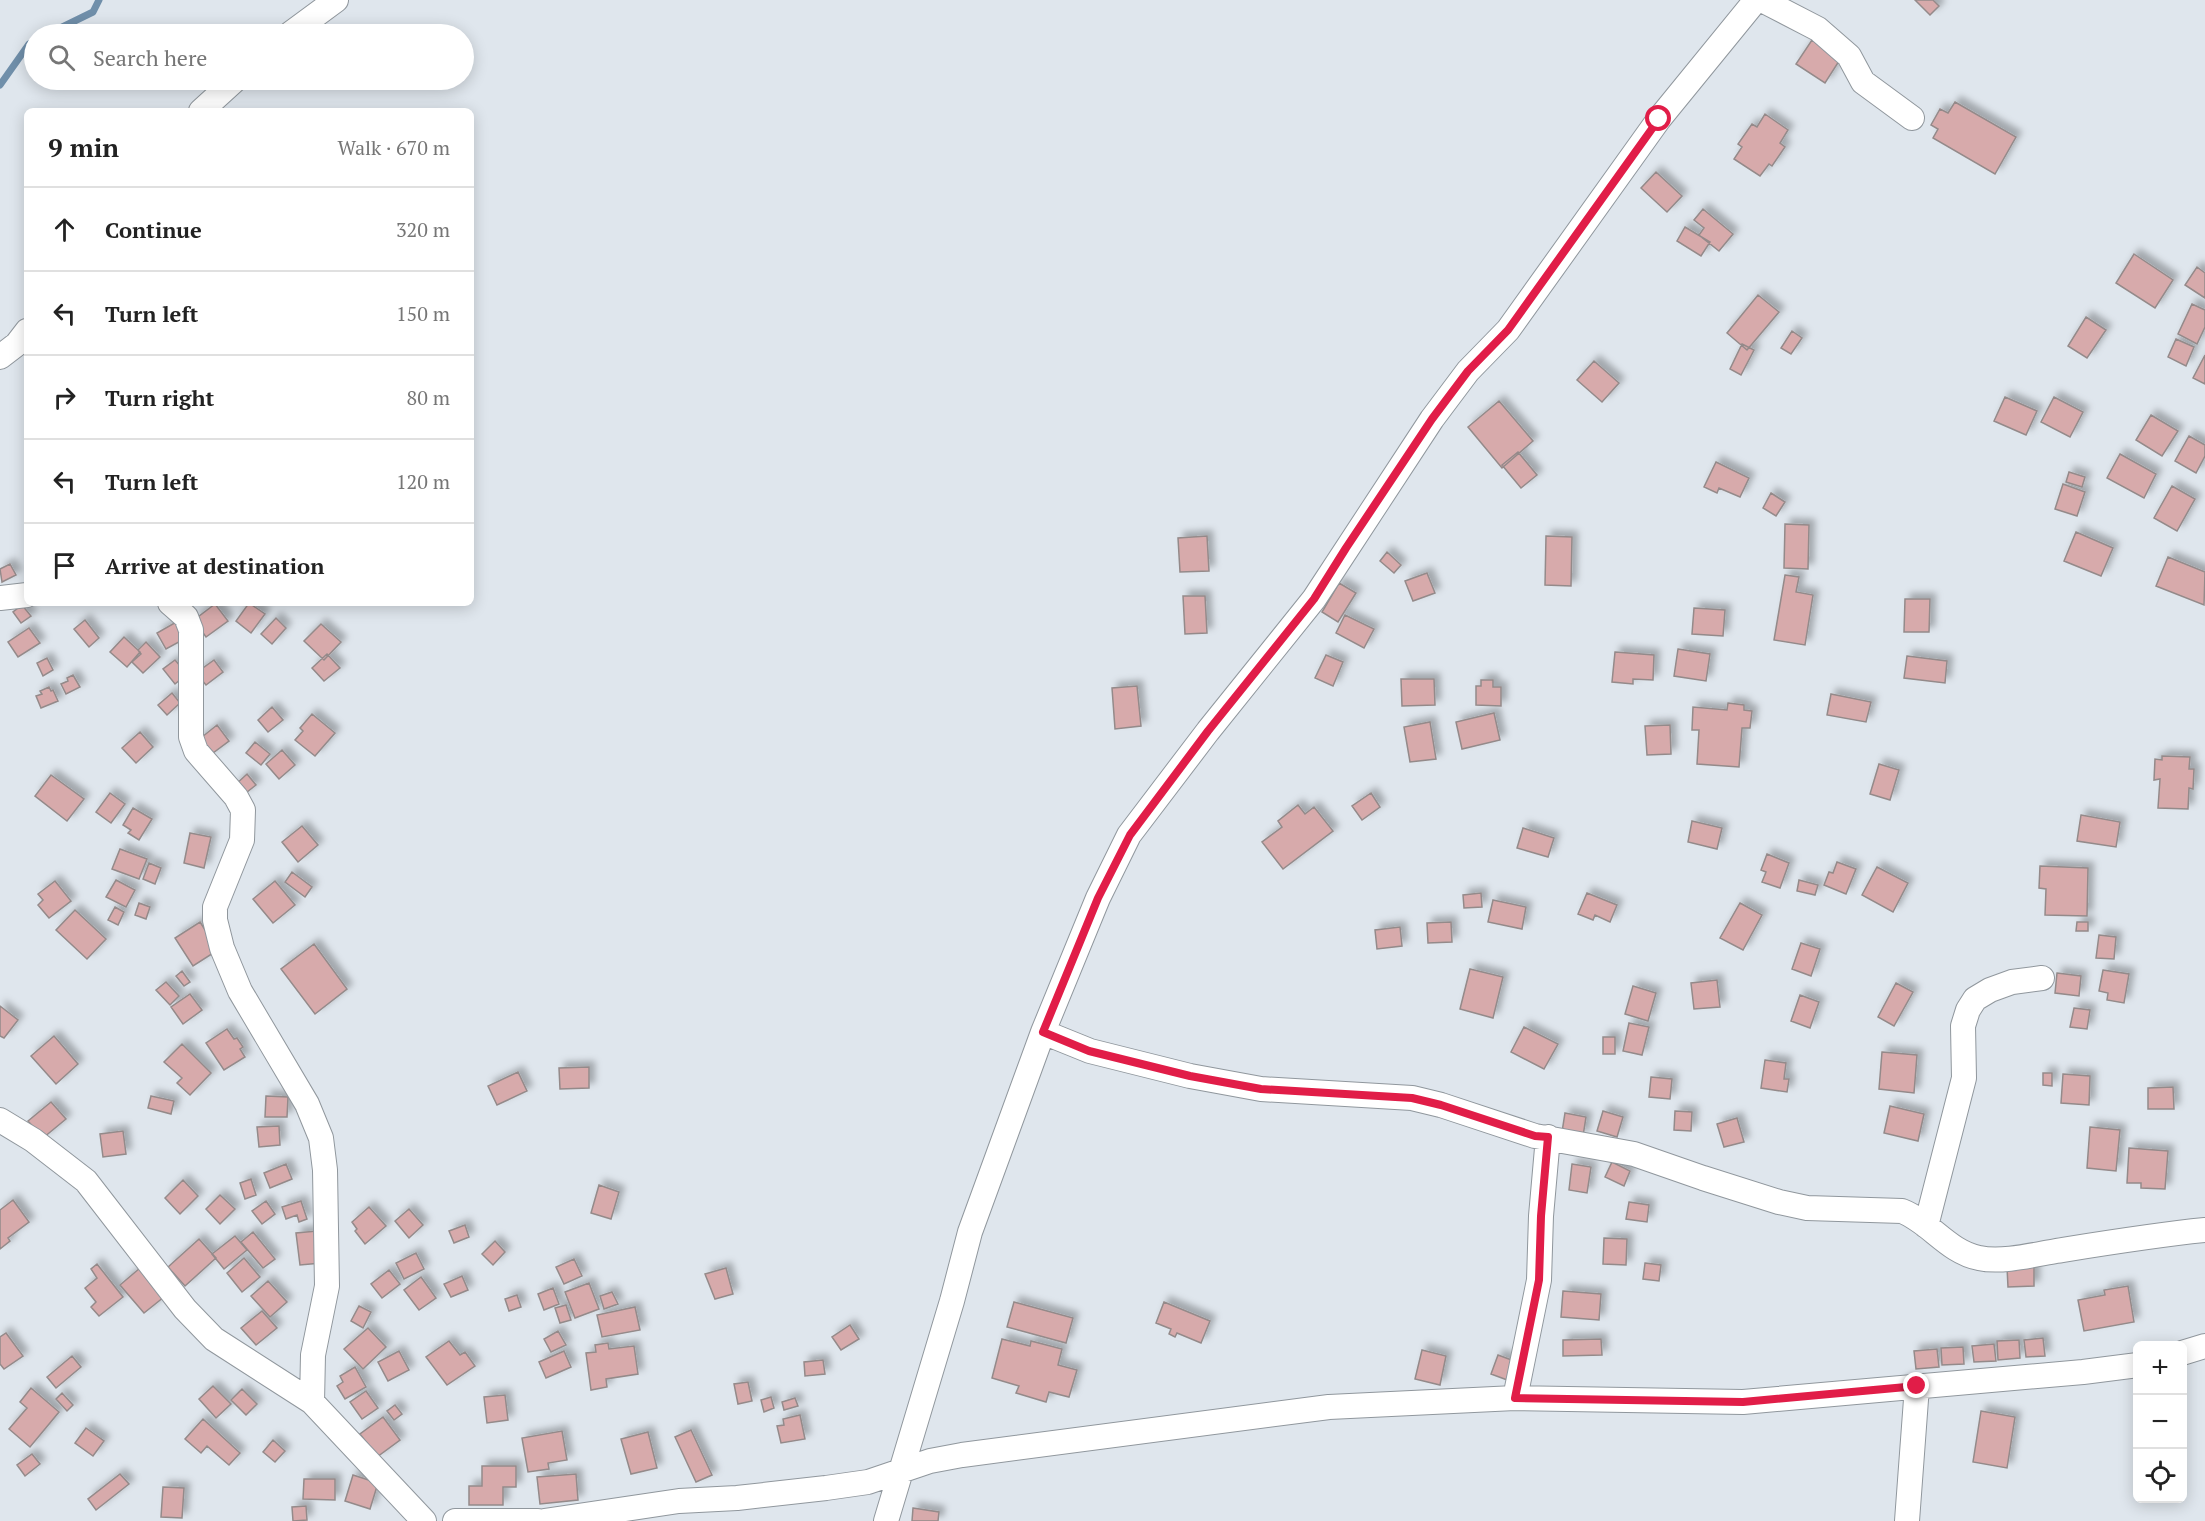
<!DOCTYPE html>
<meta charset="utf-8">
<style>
:root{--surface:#fff;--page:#f2f2f2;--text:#222;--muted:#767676;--line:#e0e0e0}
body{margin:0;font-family:"PT Serif",serif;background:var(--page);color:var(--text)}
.controls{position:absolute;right:18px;bottom:18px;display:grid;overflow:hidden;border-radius:9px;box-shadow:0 3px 15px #0003}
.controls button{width:54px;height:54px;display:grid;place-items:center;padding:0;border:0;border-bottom:2px solid var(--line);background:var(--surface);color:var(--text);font:30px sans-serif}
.stop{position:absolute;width:18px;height:18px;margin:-14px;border:4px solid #e11d48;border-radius:50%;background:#fff}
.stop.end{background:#e11d48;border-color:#fff;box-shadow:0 2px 6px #0008}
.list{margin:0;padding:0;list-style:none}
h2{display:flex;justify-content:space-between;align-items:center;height:78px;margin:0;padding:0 24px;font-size:26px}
h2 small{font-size:20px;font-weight:400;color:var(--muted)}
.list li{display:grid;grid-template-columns:39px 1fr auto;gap:18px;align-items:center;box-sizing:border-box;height:84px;padding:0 24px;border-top:2px solid var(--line)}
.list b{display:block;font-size:22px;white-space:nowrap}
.list em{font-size:20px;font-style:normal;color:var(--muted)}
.icon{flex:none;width:33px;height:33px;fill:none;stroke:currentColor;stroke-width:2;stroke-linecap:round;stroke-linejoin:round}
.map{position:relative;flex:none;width:2205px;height:1521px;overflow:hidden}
.search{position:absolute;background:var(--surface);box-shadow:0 3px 15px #0003;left:24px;top:24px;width:450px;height:66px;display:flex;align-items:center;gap:15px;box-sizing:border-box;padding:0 21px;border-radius:33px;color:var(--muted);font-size:22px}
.panel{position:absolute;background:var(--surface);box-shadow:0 3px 15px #0003;left:24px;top:108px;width:450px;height:498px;border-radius:9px}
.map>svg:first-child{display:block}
</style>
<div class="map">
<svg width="2205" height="1521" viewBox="0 0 2205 1521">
<defs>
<filter id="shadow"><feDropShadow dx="5.5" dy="-5.5" stdDeviation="3" flood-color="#0004"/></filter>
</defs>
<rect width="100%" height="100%" fill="#dfe6ed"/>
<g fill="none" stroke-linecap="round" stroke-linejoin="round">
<path stroke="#708faa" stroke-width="7" d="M48,34L93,12L99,0
M0,85L29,44L34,41"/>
</g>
<path fill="#d7aaab" stroke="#948a8a" stroke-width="1.5" filter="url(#shadow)" d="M1915,0H1933L1939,6L1930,15Z
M1812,40L1841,58L1825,83L1796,64Z
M1955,102L2016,137L1995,174L1933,138L1938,129L1931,125L1940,109L1948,113Z
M1765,114L1788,130L1780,143L1785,147L1772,166L1769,164L1760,176L1734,159L1742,147L1738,144L1752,124L1757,127Z
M1656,172L1682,196L1667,212L1641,188Z
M1703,209L1733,234L1719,251L1699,235L1704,228L1694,220Z
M1685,227L1710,242L1701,256L1677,241Z
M2134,254L2173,280L2155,308L2116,283Z
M2197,267L2205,273V298L2185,285Z
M1758,295L1779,312L1747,350L1727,333Z
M2192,304L2205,310V327L2197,344L2178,334Z
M2086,317L2106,330L2087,358L2068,346Z
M1792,331L1802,338L1791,354L1781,348Z
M2176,339L2194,347L2186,366L2168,357Z
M1742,344L1754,350L1741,375L1730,369Z
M2205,355V384L2193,378Z
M1594,361L1619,383L1602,402L1577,380Z
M2005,397L2037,411L2026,435L1994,421Z
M2054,397L2083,412L2070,437L2041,422Z
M1499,401L1533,441L1502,468L1468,427Z
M2151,415L2178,431L2162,456L2136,440Z
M2189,436L2205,445V456L2196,473L2175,461Z
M1518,452L1537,475L1521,488L1502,465Z
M2120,454L2156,474L2144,498L2107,478Z
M1716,462L1749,478L1740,497L1719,488L1717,493L1704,487Z
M2069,472L2085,477L2082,487L2066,482Z
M2063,484L2085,492L2077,516L2055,509Z
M2172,486L2195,499L2177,531L2154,518Z
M1771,493L1785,502L1776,516L1763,508Z
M1785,524L1809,525L1808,569L1784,568Z
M2076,532L2113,548L2101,576L2064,561Z
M1207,536L1209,571L1180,572L1178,538Z
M1546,536L1572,537L1571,586L1545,585Z
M1387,552L1401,565L1394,573L1380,561Z
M2168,557L2205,572L2204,605L2156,586Z
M10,564L16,575L2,582L0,569Z
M1427,573L1435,593L1413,601L1405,581Z
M1785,575L1799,577L1796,592L1813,595L1805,645L1774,640Z
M1785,575L1799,577L1796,592L1813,595L1805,645L1774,640Z
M1339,583L1356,593L1338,622L1322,612Z
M1183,596H1205L1207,633L1185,634Z
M1905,599H1930L1929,632H1904Z
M249,603L265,614L251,633L236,621Z
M215,604L228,621L206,637L194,620Z
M22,605L31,616L21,623L13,612Z
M1694,608L1725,610L1723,636L1692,634Z
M1345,615L1374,629L1364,648L1336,633Z
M276,618L286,628L272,644L261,634Z
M85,620L99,638L89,647L74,629Z
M178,621L188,637L166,649L157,633Z
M321,624L341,642L324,660L304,641Z
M29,628L40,643L18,657L8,642Z
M124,637L140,652L127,667L110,652Z
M146,642L160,657L143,673L132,662L141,654L138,650Z
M1678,649L1710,654L1706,681L1674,676Z
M1615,652L1654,655L1653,680L1633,679V684L1612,682Z
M327,654L340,668L324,681L312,668Z
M1326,655L1343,662L1333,686L1315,678Z
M1907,656L1947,661L1945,683L1904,678Z
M47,658L53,670L43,676L37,663Z
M175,660L187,674L175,684L163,669Z
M214,660L223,672L206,685L196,673Z
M73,675L80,687L66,694L61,684L68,681L67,678Z
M1401,679H1434L1435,705L1402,706Z
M1481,680H1493V687H1501V706L1476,705V686H1481Z
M1137,686L1141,726L1115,729L1112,688Z
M49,687L51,691L53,690L58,701L41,708L36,696L42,694L40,691Z
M172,693L180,703L167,715L158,705Z
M1831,694L1871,702L1866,722L1827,715Z
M1728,703L1744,705V710L1752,711L1750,728H1742L1739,767L1697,764L1699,730H1692L1693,707L1727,710Z
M272,707L283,720L268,732L258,720Z
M1494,713L1500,740L1462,749L1456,722Z
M312,714L335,733L315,756L295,740L303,731L300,728Z
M1430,722L1436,759L1410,762L1404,727Z
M217,725L229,741L209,756L197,741Z
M1670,725L1671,754L1647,755L1645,726Z
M140,732L153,747L136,763L122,748Z
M255,742L270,754L261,765L246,753Z
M282,750L295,765L279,779L266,764Z
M2162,756L2190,757L2189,769H2194L2193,789L2189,788L2188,809L2158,808L2160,779L2154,780L2155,759L2162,760Z
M1879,764L1899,770L1890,800L1870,794Z
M247,774L256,785L242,796L234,786Z
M51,775L84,799L67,821L35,796Z
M110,793L125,804L111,823L96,812Z
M1371,793L1380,807L1362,820L1352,806Z
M1298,805L1305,814L1314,807L1333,831L1283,869L1262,842L1282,827L1278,821Z
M133,808L152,819L139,840L128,833L131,830L123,825Z
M2081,815L2120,822L2116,847L2077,841Z
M1692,821L1722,828L1717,849L1688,842Z
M302,826L318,845L298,862L282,842Z
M1523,828L1554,838L1548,857L1517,848Z
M190,833L211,837L204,868L184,863Z
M120,849L147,859L139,879L112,869Z
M1767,854L1789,863L1780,888L1762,882L1766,872L1761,870Z
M1837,862L1856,869L1846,894L1824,885L1829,872L1833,873Z
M149,863L161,868L155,884L143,879Z
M2040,866L2088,868L2087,916L2045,915L2046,889L2039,888Z
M1877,867L1908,883L1893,912L1862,895Z
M292,872L312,887L305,897L285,882Z
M116,880L135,890L126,907L106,897Z
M1799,880L1818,885L1815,895L1797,891Z
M55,881L71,901L49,918L38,905L43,900L38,894Z
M275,881L295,905L273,923L253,899Z
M1481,893L1482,907L1464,908L1463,895Z
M1587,893L1617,905L1610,922L1595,915L1593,920L1578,914Z
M1493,900L1526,907L1522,929L1488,922Z
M139,903L150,907L146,919L135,915Z
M1740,903L1762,915L1743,950L1720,938Z
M115,907L124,912L118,925L108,920Z
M75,910L106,939L87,959L56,930Z
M200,922L218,950L193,966L175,938Z
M1451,922L1452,942L1428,943L1427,923Z
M2077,922H2088V931H2076Z
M1400,927L1402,946L1377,949L1375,930Z
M2099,935L2116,937L2114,959L2096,958Z
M1801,943L1820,949L1811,976L1792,969Z
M314,944L347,989L315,1014L281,969Z
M1470,969L1503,977L1493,1018L1460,1009Z
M2103,970L2129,974L2124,1003L2107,1000L2108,993L2099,991Z
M182,971L190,982L184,986L176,976Z
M2057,973L2081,976L2079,996L2055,993Z
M1717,980L1720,1007L1694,1009L1691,983Z
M166,982L179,996L170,1005L156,990Z
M1896,983L1913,992L1894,1026L1878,1017Z
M1633,986L1656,993L1648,1021L1625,1014Z
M190,994L202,1010L183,1024L171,1007Z
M1800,995L1819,1002L1810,1028L1791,1021Z
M0,1006L18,1020L4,1038L0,1036Z
M2074,1008L2090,1010L2087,1029L2070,1027Z
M1629,1023L1649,1027L1642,1055L1623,1051Z
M1524,1027L1558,1044L1544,1069L1511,1052Z
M227,1029L234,1039L237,1038L243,1047L240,1049L245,1057L224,1070L206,1043Z
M54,1036L78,1064L56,1084L31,1056Z
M1603,1037H1615V1054H1603Z
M182,1044L211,1073L190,1095L177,1083L182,1078L164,1062Z
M1882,1052L1917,1055L1914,1093L1879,1089Z
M1765,1060L1786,1063L1784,1079H1789L1787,1092L1761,1088Z
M589,1067V1088L560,1089L559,1068Z
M518,1072L527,1091L497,1105L488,1086Z
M2043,1073H2052V1086L2043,1085Z
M2063,1074L2090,1076L2089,1105L2061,1103Z
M1651,1077L1672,1079L1670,1099L1649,1097Z
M2173,1087L2174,1109H2148V1088Z
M151,1096L174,1101L171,1114L148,1108Z
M266,1096L288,1097L287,1117H265Z
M51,1102L66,1119L43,1138L28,1121Z
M1890,1106L1924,1114L1918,1141L1884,1133Z
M1603,1111L1623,1117L1617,1137L1597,1131Z
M1675,1111L1692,1112L1691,1131L1674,1130Z
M1565,1113L1586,1117L1583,1136L1562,1132Z
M1737,1118L1744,1142L1724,1147L1717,1124Z
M279,1126L280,1145L259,1147L257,1127Z
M2090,1127L2120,1130L2116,1171L2087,1168Z
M123,1131L126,1154L103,1157L100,1134Z
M2129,1148L2168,1151L2165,1189L2141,1188V1183H2127Z
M1612,1162L1630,1171L1624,1186L1605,1177Z
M286,1164L292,1179L270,1188L264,1173Z
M1572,1164L1591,1167L1587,1193L1569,1190Z
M251,1179L256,1195L245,1199L240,1183Z
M183,1180L198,1196L180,1214L165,1198Z
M599,1185L619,1192L611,1219L591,1213Z
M220,1195L235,1209L220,1224L206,1209Z
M13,1200L29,1222L8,1238L10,1241L0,1249V1210Z
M266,1201L275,1214L262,1224L252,1211Z
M301,1201L307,1219L299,1222L297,1215L286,1219L282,1207Z
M1629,1202L1649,1205L1647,1222L1626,1219Z
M369,1207L386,1226L365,1244L355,1231L357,1229L352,1222Z
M409,1209L423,1225L409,1238L395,1221Z
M465,1225L469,1237L454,1243L449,1231Z
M317,1231L321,1263L300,1265L296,1233Z
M253,1232L275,1259L263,1268L241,1242Z
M235,1236L247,1250L224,1269L212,1254Z
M1604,1238L1627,1239L1626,1265L1603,1264Z
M199,1239L216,1258L185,1286L168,1267Z
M199,1239L216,1258L185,1286L168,1267Z
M495,1241L505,1252L493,1265L482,1254Z
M416,1253L424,1269L404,1279L396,1263Z
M244,1258L260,1277L242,1292L227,1273Z
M574,1259L582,1276L564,1284L556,1267Z
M1645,1263L1661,1265L1659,1281L1643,1279Z
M97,1264L123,1297L99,1316L91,1307L96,1302L85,1288L97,1278L91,1269Z
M2034,1266V1286L2008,1287L2007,1267Z
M140,1268L164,1297L144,1313L120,1285Z
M726,1268L733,1294L715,1299L705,1274Z
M389,1270L400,1284L382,1298L371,1284Z
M462,1276L468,1290L451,1297L444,1284Z
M421,1277L436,1298L419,1310L404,1290Z
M268,1281L287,1302L270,1317L251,1296Z
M589,1283L599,1309L575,1318L565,1292Z
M2128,1286L2134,1322L2084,1331L2078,1300L2105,1295L2104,1290Z
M553,1288L559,1304L544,1310L538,1294Z
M1563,1291L1601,1294L1599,1320L1561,1317Z
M612,1292L618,1304L604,1309L600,1296Z
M517,1295L521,1307L509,1311L505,1299Z
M1014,1302L1073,1318L1066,1343L1007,1327Z
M1164,1302L1210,1321L1201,1343L1177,1333L1175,1337L1169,1334L1171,1329L1156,1323Z
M566,1305L571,1320L560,1323L555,1308Z
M359,1306L371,1312L363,1328L351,1321Z
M635,1307L640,1330L602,1337L597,1315Z
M262,1311L277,1328L256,1345L241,1328Z
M850,1325L859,1339L841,1350L832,1337Z
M368,1328L386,1347L363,1369L344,1349Z
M558,1331L566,1345L551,1352L544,1339Z
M6,1333L23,1356L4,1369L0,1364V1337Z
M2043,1338L2045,1356L2026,1357L2024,1340Z
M1002,1339L1030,1346L1031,1341L1062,1349L1058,1365L1077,1370L1069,1397L1049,1392L1046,1402L1016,1393L1019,1386L992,1378Z
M1601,1339L1602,1355L1563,1356V1340Z
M2019,1340L2020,1358L1998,1360L1997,1341Z
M449,1341L460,1355L465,1352L475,1366L447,1385L426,1357Z
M608,1343L609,1349L634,1346L638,1374L606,1379L607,1387L591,1390L586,1353L596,1352L595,1345Z
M1994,1344L1996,1361L1974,1362L1972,1346Z
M1963,1347L1964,1364L1942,1365L1941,1348Z
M1937,1349L1939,1367L1916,1369L1914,1351Z
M1422,1350L1446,1356L1440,1385L1415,1379Z
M399,1351L409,1370L388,1381L378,1362Z
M564,1351L571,1367L546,1378L539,1362Z
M1498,1355L1517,1362L1510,1381L1491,1374Z
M72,1356L81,1367L56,1388L47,1377Z
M823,1360L825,1374L805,1376L804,1362Z
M355,1367L366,1387L345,1399L337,1386L343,1382L340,1376Z
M748,1382L752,1401L738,1404L734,1384Z
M213,1386L231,1404L216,1418L199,1399Z
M31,1388L59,1412L30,1447L9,1429L27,1408L20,1402Z
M242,1389L257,1404L246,1415L231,1400Z
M366,1391L378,1408L362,1419L350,1402Z
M62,1393L73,1405L67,1411L56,1399Z
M505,1395L508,1420L487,1423L484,1397Z
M771,1397L774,1408L764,1412L761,1400Z
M795,1398L798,1406L784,1410L782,1402Z
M395,1405L402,1414L394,1420L387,1411Z
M1981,1411L2015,1417L2007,1468L1973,1462Z
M800,1415L805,1439L781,1443L777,1426L784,1425L783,1419Z
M383,1417L400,1440L377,1457L360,1434Z
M203,1419L240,1453L229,1465L207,1446L201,1453L185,1439Z
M86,1428L104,1441L93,1456L75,1443Z
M691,1430L712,1475L696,1482L675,1437Z
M562,1431L567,1460L548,1463L549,1469L528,1472L522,1438Z
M648,1432L657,1468L631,1474L621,1439Z
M273,1440L285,1451L275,1462L263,1452Z
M32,1454L40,1464L25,1476L17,1465Z
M482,1466H516V1487H503V1505H469V1486H482Z
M120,1474L129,1484L96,1510L88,1499Z
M576,1474L578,1500L540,1504L537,1477Z
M353,1475L378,1483L370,1509L345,1501Z
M304,1479H335V1500L303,1499Z
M163,1487L184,1488L182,1518L161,1517Z
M306,1506L307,1520L293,1521L292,1507Z
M913,1508L939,1512L938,1521H912Z"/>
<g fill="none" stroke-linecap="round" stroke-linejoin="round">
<g stroke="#90979d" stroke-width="26">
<path id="minor" d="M1762,0L1818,29L1849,56L1863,82L1912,118
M290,34L336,0
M201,111L235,80
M0,357L17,344L27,331
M0,598L27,595
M170,603L186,617L191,630V737L196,751L236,797L243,810L242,840L215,907V920L222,948L240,991L307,1104L321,1138L325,1170L327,1286L313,1355L312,1402
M1043,1032L1090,1051L1190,1076L1261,1089L1412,1098L1441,1105L1535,1136L1634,1154L1703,1178L1779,1202L1807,1208L1902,1211C1930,1222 1948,1252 1979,1258C2001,1263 2033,1255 2056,1251C2106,1243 2155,1235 2205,1230
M0,1120L33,1140L86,1181L185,1309L214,1339L312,1402L424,1521
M1926,1226L1964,1078L1963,1026L1968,1010L1975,999L1990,990L2012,982L2042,978
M2182,1353L2205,1346
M1515,1398L1539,1280L1541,1216L1548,1137
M455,1521H538
M544,1521L679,1501L737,1498L826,1488L868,1482L930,1461L962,1455L1329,1407L1515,1398L1743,1402L2083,1372L2138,1365
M886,1521L952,1301L970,1232L1043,1032L1098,898L1129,835L1208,731L1314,599L1432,419L1468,371L1508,330L1659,119L1756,0
M1907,1521L1917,1386"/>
</g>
<use href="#minor" stroke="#fff" stroke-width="24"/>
</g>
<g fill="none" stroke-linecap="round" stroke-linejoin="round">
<path stroke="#e11d48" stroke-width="8" d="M1659,119L1508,330L1468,371L1432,419L1346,548L1314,599L1208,731L1130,835L1098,898L1043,1032L1089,1051L1190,1076L1261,1089L1412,1098L1441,1105L1535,1136L1548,1137L1541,1216L1539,1280L1515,1398L1743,1402L1917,1386"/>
</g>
</svg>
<div class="controls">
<button>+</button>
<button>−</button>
<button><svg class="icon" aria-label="locate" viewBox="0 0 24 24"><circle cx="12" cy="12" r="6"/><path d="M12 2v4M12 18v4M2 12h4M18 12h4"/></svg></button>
</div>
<div class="stop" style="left:1659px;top:119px"></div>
<div class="stop end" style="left:1917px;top:1386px"></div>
<div class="search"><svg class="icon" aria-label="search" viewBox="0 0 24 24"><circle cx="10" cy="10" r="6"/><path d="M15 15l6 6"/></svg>Search here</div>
<section class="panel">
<h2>9 min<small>Walk · 670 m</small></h2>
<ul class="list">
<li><svg class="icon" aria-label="ahead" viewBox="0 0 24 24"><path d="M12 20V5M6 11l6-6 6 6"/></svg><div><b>Continue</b></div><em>320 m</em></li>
<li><svg class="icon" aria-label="left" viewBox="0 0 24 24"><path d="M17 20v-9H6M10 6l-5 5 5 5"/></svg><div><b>Turn left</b></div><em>150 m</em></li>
<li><svg class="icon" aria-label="right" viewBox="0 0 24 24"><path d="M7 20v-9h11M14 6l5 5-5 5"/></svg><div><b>Turn right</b></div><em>80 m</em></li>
<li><svg class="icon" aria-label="left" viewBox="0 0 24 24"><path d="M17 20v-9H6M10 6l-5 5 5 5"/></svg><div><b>Turn left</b></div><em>120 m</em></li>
<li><svg class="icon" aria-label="arrive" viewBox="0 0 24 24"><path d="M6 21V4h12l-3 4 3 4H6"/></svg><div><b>Arrive at destination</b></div></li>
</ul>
</section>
</div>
